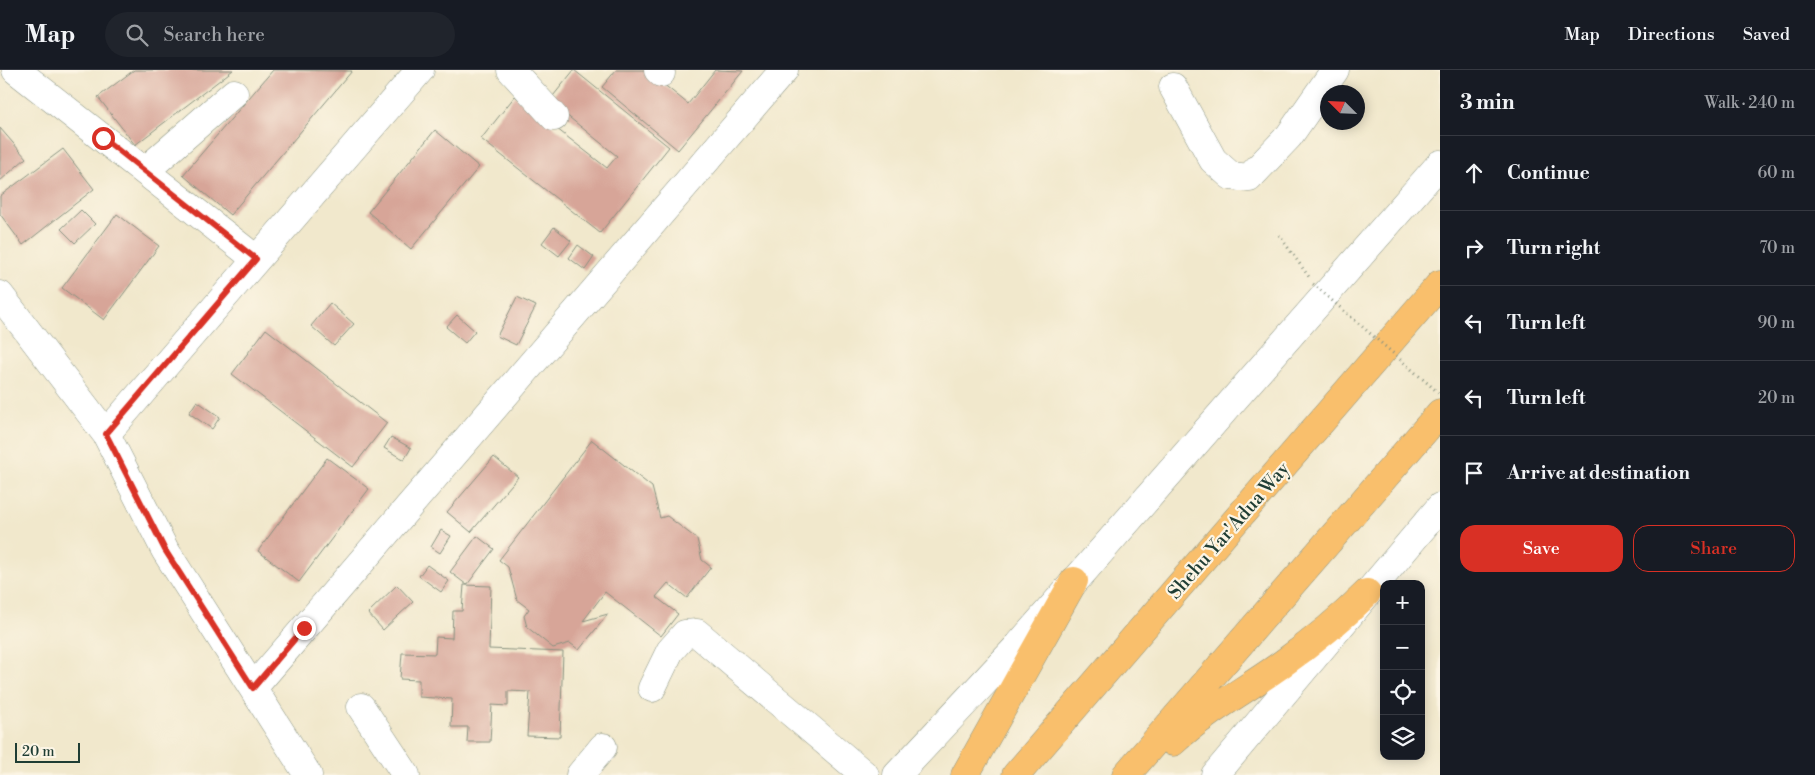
<!DOCTYPE html>
<meta charset="utf-8">
<style>
:root{--surface:#171b24;--page:#20242c;--text:#f1f3f6;--muted:#9ea1a6;--line:#363941;--accent:#d93025}
body{margin:0;font-family:"Libre Bodoni",serif;background:var(--page);color:var(--text)}
.controls{position:absolute;right:15px;bottom:15px;display:grid;overflow:hidden;border-radius:10px;box-shadow:0 2px 12px #0003}
.controls button{width:45px;height:45px;display:grid;place-items:center;padding:0;border:0;border-bottom:1px solid var(--line);background:var(--surface);color:var(--text);font:25px sans-serif}
.compass{position:absolute;left:1320px;top:15px;width:45px;height:45px;border-radius:50%;background:var(--surface);box-shadow:0 2px 12px #0003;rotate:294deg}
.scale{position:absolute;left:15px;bottom:12px;width:65px;box-sizing:border-box;padding-left:5px;border:2px solid #1f3d34;border-top:0;font-size:14px;line-height:18px;white-space:nowrap;color:#1f3d34;-webkit-text-stroke:4px #fcf5e5;paint-order:stroke}
.stop{position:absolute;width:15px;height:15px;margin:-11px;border:4px solid #d93025;border-radius:50%;background:#fff}
.stop.end{background:#d93025;border-color:#fff;box-shadow:0 1px 5px #0008}
.list{margin:0;padding:0;list-style:none}
h2{display:flex;justify-content:space-between;align-items:center;height:65px;margin:0;padding:0 20px;font-size:21px}
h2 small{font-size:16px;font-weight:400;color:var(--muted)}
.list li{display:grid;grid-template-columns:32px 1fr auto;gap:15px;align-items:center;box-sizing:border-box;height:75px;padding:0 20px;border-top:1px solid var(--line)}
.list b{display:block;font-size:19px;white-space:nowrap}
.list em{font-size:16px;font-style:normal;color:var(--muted)}
.actions{display:flex;gap:10px;padding:15px 20px}
.actions a{flex:1;padding:11px 0;border:1px solid var(--accent);border-radius:15px;text-align:center;font-size:18px;color:var(--accent)}
.actions .main{background:var(--accent);color:#fff}
.icon{flex:none;width:28px;height:28px;fill:none;stroke:currentColor;stroke-width:2;stroke-linecap:round;stroke-linejoin:round}
.map{position:relative;flex:none;width:1440px;height:705px;overflow:hidden}
header{display:flex;align-items:center;gap:30px;box-sizing:border-box;height:70px;padding:0 25px;background:var(--surface);border-bottom:1px solid var(--line)}
header strong{font-size:24px}
nav{display:flex;gap:28px;margin-inline-start:auto;font-size:18px}
.search{width:350px;height:45px;background:var(--page);display:flex;align-items:center;gap:12px;box-sizing:border-box;padding:0 18px;border-radius:28px;color:var(--muted);font-size:19px}
main{display:flex}
aside{flex:1;background:var(--surface)}
.map>svg:first-child{display:block}
</style>
<header>
<strong>Map</strong>
<div class="search"><svg class="icon" aria-label="search" viewBox="0 0 24 24"><circle cx="10" cy="10" r="6"/><path d="M15 15l6 6"/></svg>Search here</div>
<nav><a>Map</a><a>Directions</a><a>Saved</a></nav>
</header>
<main>
<div class="map">
<svg width="1440" height="705" viewBox="0 0 1440 705">
<rect width="100%" height="100%" fill="#fcf5e5"/>
<filter id="ink" filterUnits="userSpaceOnUse"><feTurbulence type="fractalNoise" baseFrequency=".02" numOctaves="2"/><feDisplacementMap in="SourceGraphic" scale="10" xChannelSelector="R" yChannelSelector="G"/><feConvolveMatrix kernelMatrix="1 2 1 2 8 2 1 2 1" color-interpolation-filters="sRGB"/></filter>
<filter id="wash" filterUnits="userSpaceOnUse"><feTurbulence type="fractalNoise" baseFrequency=".0096" numOctaves="4" result="noise"/><feDisplacementMap in="SourceGraphic" scale="20" xChannelSelector="R" yChannelSelector="G"/><feGaussianBlur stdDeviation="1.12" result="paint"/><feColorMatrix in="noise" values="0 0 0 0 0 0 0 0 0 0 0 0 0 0 0 0 0 1.4 0 .05"/><feComposite in="paint" operator="in"/></filter>
<g filter="url(#wash)">
<rect width="100%" height="100%" fill="#f1e8cc"/>
<g id="blocks">
<path fill="#d7a598" d="M134,0H233L135,75L98,27Z
M273,0L352,1L230,145L183,105Z
M574,0L669,77L600,163L481,69L515,26L607,98L617,86L549,31Z
M616,0H646L688,34L715,0L743,1L678,80L602,17Z
M0,58L26,88L0,111Z
M435,60L479,97L411,179L368,142Z
M63,79L94,119L23,175L0,144V126Z
M81,140L95,154L75,173L61,159Z
M117,144L159,176L104,250L62,218Z
M554,157L571,171L559,186L542,173Z
M578,175L594,187L585,200L569,188Z
M517,227L536,236L516,275L497,266Z
M330,233L354,254L334,276L311,256Z
M457,245L475,261L465,273L446,257Z
M266,259L387,353L353,397L232,304Z
M197,331L220,347L212,359L189,343Z
M391,367L411,378L404,390L384,378Z
M592,370L652,417L660,448L667,446L697,469L702,490L711,497L687,528L668,513L656,527L678,544L661,566L605,522L583,551L608,544L579,580L570,573L553,578L527,557L524,546L529,539L517,530L508,497L499,490Z
M494,387L518,407L471,462L447,442Z
M327,388L369,419L299,512L258,481Z
M441,460L451,466L440,483L431,477Z
M477,466L494,479L467,515L450,502Z
M427,495L449,511L441,522L419,506Z
M397,515L413,532L383,560L368,543Z
M464,515L491,516L489,579L563,582L560,667L527,666L530,622L508,621V636L492,635L490,672H467L468,657H451L452,629L419,627V610L400,609L402,583L435,584L436,567L452,568L453,541H462Z"/>
</g>
</g>
<g filter="url(#ink)">
<use href="#blocks" fill-opacity="0" stroke="#889280" stroke-width="1"/>
<g fill="none" stroke-linecap="round" stroke-linejoin="round">
<g stroke="#889280" stroke-width="29">
<path id="minor" d="M16,0L256,189
M511,0L554,47
M658,0L661,3
M1173,17L1213,90L1231,106L1249,108L1289,66L1335,0
M145,101L234,23
M0,225L106,364L165,480L308,705
M106,364L420,0
M253,618L784,0
M652,618L670,581L685,564L697,563L865,705
M361,637L406,705
M580,705L603,677
M897,705L1019,575L1440,94
M1215,705L1440,437"/>
</g>
<g stroke="#889280" stroke-width="29">
<path id="highway" d="M1173,672C1206,641 1246,620 1282,594C1313,572 1341,549 1367,523
M965,705L1074,511
M1016,705L1440,214
M1126,705L1440,343"/>
</g>
<path stroke="#889280" stroke-width="3" stroke-dasharray="1 4" stroke-linecap="butt" d="M1279,165L1309,207"/>
<use href="#minor" stroke="#fff" stroke-width="28"/>
<use href="#highway" stroke="#f9bf6c" stroke-width="28"/>
<path stroke="#889280" stroke-width="3" stroke-dasharray="1 4" stroke-linecap="butt" d="M1313,214L1440,324"/>
</g>
</g>
<g fill="none" stroke-linecap="round" stroke-linejoin="round" filter="url(#ink)">
<path stroke="#d93025" stroke-width="6" d="M103,68L256,189L106,364L165,480L253,618L304,558"/>
</g>
<g text-anchor="middle" stroke-width="4.5" stroke-linejoin="round" paint-order="stroke">
<g font-size="19" fill="#1f3d34" stroke="#fcf5e5">
<text transform="translate(1228 460) rotate(-49)" y="7">Shehu Yar'Adua Way</text>
</g>
</g>
</svg>
<div class="controls">
<button>+</button>
<button>−</button>
<button><svg class="icon" aria-label="locate" viewBox="0 0 24 24"><circle cx="12" cy="12" r="6"/><path d="M12 2v4M12 18v4M2 12h4M18 12h4"/></svg></button>
<button><svg class="icon" aria-label="layers" viewBox="0 0 24 24"><path d="M12 4l9 5-9 5-9-5zM3 14l9 5 9-5"/></svg></button>
</div>
<svg class="compass" viewBox="-18 -18 36 36"><path d="M0-13l5 13h-10z" fill="#e53935"/><path d="M0 13l5-13h-10z" fill="#9ea1a6"/></svg>
<div class="scale">20 m</div>
<div class="stop" style="left:103px;top:68px"></div>
<div class="stop end" style="left:304px;top:558px"></div>
</div>
<aside>
<h2>3 min<small>Walk · 240 m</small></h2>
<ul class="list">
<li><svg class="icon" aria-label="ahead" viewBox="0 0 24 24"><path d="M12 20V5M6 11l6-6 6 6"/></svg><div><b>Continue</b></div><em>60 m</em></li>
<li><svg class="icon" aria-label="right" viewBox="0 0 24 24"><path d="M7 20v-9h11M14 6l5 5-5 5"/></svg><div><b>Turn right</b></div><em>70 m</em></li>
<li><svg class="icon" aria-label="left" viewBox="0 0 24 24"><path d="M17 20v-9H6M10 6l-5 5 5 5"/></svg><div><b>Turn left</b></div><em>90 m</em></li>
<li><svg class="icon" aria-label="left" viewBox="0 0 24 24"><path d="M17 20v-9H6M10 6l-5 5 5 5"/></svg><div><b>Turn left</b></div><em>20 m</em></li>
<li><svg class="icon" aria-label="arrive" viewBox="0 0 24 24"><path d="M6 21V4h12l-3 4 3 4H6"/></svg><div><b>Arrive at destination</b></div></li>
</ul>
<div class="actions"><a class="main">Save</a><a>Share</a></div>
</aside>
</main>
